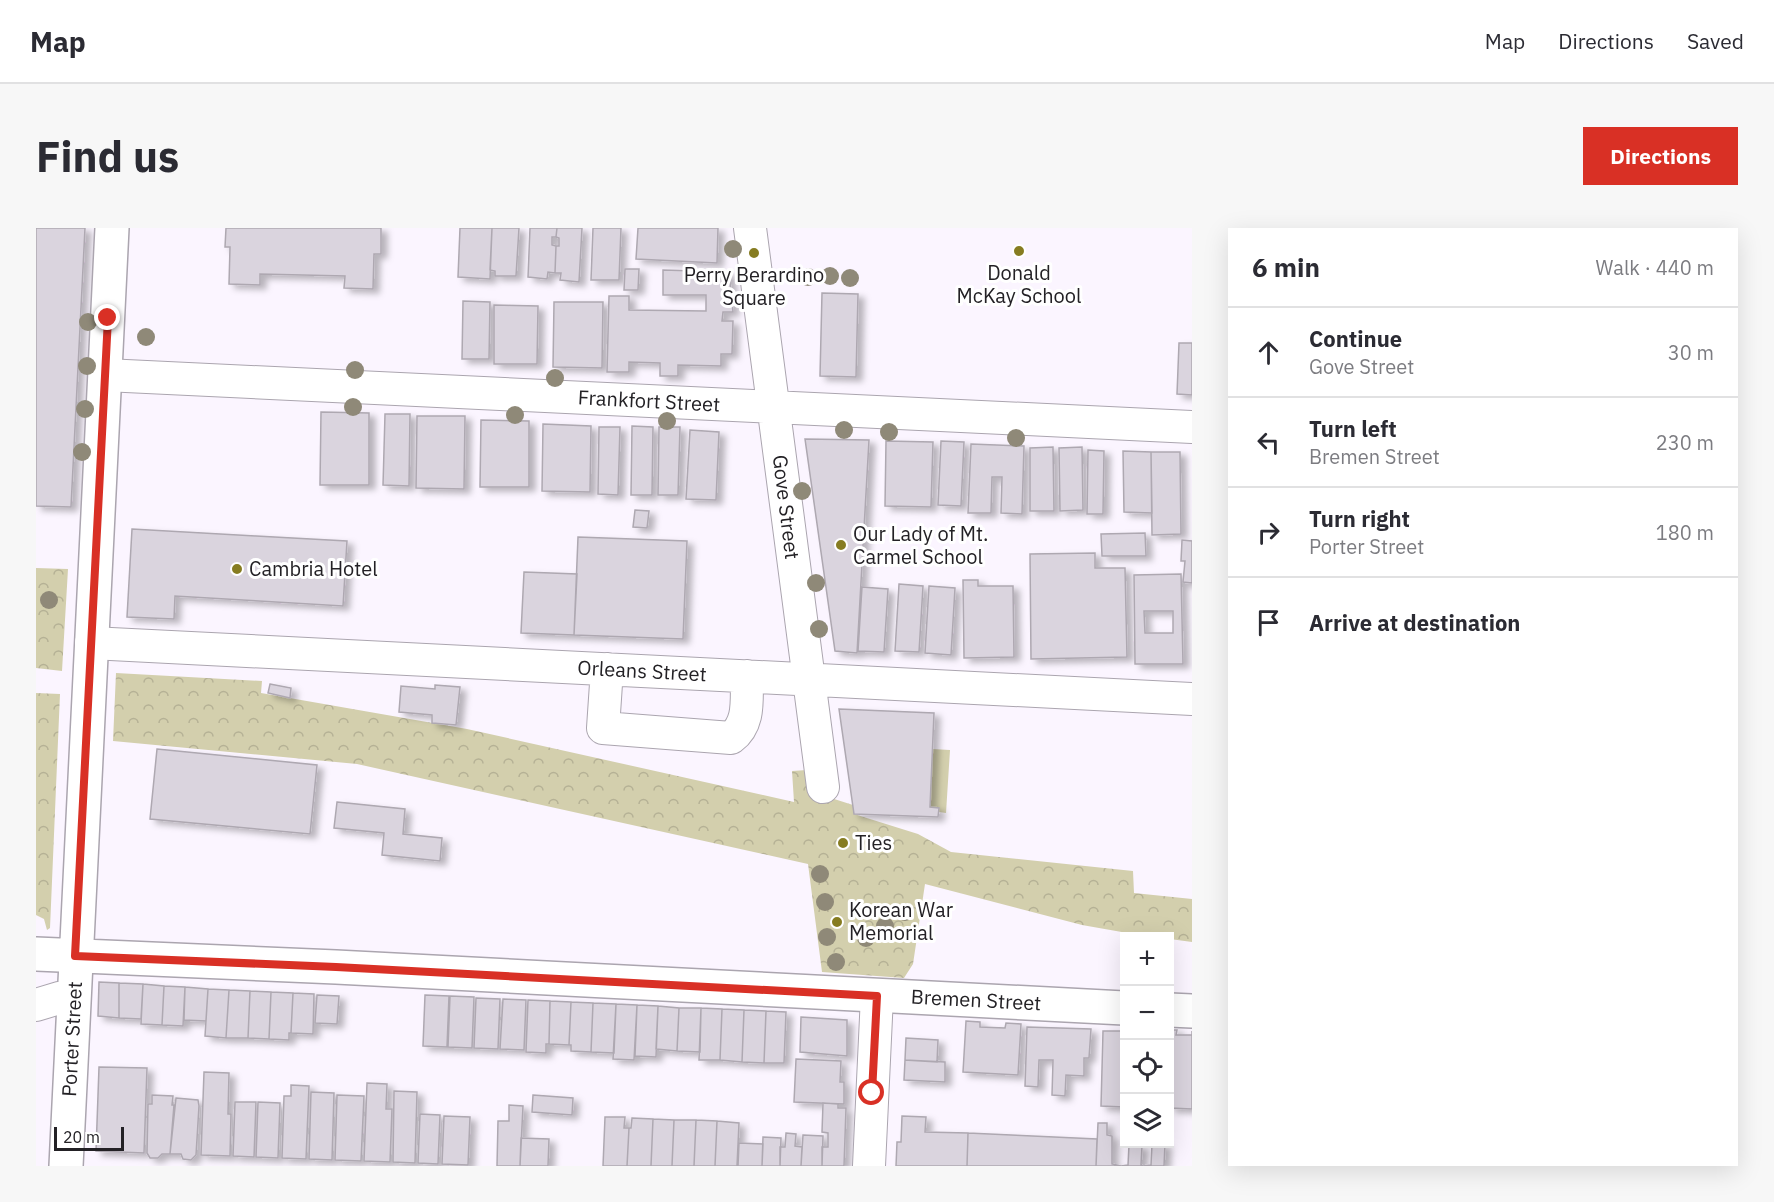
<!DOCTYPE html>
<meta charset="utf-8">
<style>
:root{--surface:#fff;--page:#f7f7f7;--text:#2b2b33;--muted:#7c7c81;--line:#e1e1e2;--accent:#d93025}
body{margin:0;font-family:"IBM Plex Sans",sans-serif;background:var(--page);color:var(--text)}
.controls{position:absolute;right:18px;bottom:18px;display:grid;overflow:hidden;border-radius:0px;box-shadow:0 6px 24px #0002}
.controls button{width:54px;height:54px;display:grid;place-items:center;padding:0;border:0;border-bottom:2px solid var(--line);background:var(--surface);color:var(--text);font:30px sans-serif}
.scale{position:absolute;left:18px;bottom:15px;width:70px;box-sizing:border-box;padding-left:6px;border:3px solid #232125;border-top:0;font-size:16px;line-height:21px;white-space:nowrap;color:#232125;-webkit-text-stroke:4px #fff;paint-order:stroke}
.stop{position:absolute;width:18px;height:18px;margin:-14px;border:4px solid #d93025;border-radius:50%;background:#fff}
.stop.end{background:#d93025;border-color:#fff;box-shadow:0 2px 6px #0008}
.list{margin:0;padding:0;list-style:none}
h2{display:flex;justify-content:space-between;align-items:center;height:78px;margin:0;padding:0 24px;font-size:26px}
h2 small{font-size:20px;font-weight:400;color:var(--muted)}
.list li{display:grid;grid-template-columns:39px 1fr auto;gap:18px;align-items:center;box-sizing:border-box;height:90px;padding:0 24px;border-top:2px solid var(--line)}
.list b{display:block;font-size:22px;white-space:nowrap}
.list p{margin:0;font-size:20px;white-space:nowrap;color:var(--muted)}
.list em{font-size:20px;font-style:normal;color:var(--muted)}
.icon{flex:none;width:33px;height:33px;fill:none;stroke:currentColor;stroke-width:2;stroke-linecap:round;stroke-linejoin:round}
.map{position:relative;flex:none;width:1156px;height:938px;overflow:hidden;border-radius:0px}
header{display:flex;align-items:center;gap:36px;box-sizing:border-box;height:84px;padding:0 30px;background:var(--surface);border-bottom:2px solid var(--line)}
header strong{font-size:28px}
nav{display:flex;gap:33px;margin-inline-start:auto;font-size:21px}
.intro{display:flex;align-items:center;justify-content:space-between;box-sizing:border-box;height:144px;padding:0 36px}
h1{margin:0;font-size:42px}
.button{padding:15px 27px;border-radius:0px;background:var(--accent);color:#fff;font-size:21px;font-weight:700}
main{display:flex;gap:36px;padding:0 36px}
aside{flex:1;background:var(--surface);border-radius:0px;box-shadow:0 6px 24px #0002}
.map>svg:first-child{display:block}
</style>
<header>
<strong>Map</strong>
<nav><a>Map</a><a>Directions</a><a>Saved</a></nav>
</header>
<div class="intro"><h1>Find us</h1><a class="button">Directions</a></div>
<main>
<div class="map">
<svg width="1156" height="938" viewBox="0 0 1156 938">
<defs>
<pattern id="park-crowns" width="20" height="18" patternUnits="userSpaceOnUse" patternTransform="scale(1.5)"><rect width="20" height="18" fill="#d3cfad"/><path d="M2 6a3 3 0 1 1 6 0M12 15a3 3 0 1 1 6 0" fill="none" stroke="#b5b195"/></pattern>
<filter id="shadow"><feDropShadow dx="6" dy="4" stdDeviation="3" flood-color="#0004"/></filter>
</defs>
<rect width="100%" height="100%" fill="#fbf5ff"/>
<path fill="#d3cfad" d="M896,521L914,522L910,585L903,584V580L894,579Z"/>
<path fill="url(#park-crowns)" d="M0,340L32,341L26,443L0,440Z
M80,445L226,453L225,465L431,501L758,574L756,543L771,542L773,563L817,577L818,586L882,606L915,624L1097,643L1098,665L1156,671V714L1134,711V708L1097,706L1046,697L889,656L877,736L868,750L786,744L772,636L321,536L77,513Z
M0,465L24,466L14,700L11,702L8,691L0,687Z"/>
<path fill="#dad4de" stroke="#aea8b1" stroke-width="1.5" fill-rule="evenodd" filter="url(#shadow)" d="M0,0H49L35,279L0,278Z
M190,0H345V26H338L337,61L308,60L309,48L224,46V57L193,56L194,19H189Z
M424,0H456L454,51L422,49Z
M456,0H483L480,48H459V43L454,42Z
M494,0H521L520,9H516V17L520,18L519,45L512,44L511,51L492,49Z
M521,0H546L543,54L524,52L525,45H519L520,18H523V10L520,9Z
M557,0H585L583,52H555Z
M602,0H682L681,35L600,31Z
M589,41H603L602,62H588Z
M627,42L693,44L697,84H687L686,93H697L696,126H685V138L642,137V148H624V135L593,134V144H571L573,68H593V82L670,83V67H627Z
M786,65L822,66L820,149L784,148Z
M427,73L454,74L453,131H426Z
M518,74H567L566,140L517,139Z
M458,77L502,78L501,136H458Z
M1143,115H1156V167L1141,166Z
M285,184L333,185V257H284Z
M349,186H374L373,258L347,257Z
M381,188H429L428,261L380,260Z
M445,192L493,193V259H444Z
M507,196L555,198L554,264L506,263Z
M596,198L617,199L616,267H595Z
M563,199H584L582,267L562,266Z
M623,199H644L642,267H622Z
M654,202L683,204L680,272L650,271Z
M769,211L833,212L821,425L799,423Z
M850,213L897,214L895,279L849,278Z
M905,213L928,214L925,278L902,277Z
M935,216L988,218L986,286L965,285L966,249H956L955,285H932Z
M1017,219L1018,283H994V220Z
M1046,219L1047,282L1024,283L1023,220Z
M1052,222L1068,223L1067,286H1051Z
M1087,223L1115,224L1116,285L1088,284Z
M1115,224H1144L1145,306L1116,307Z
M599,282L613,283L611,300L597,299Z
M96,301L311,313L307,378L139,368L138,391L91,389Z
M1109,305L1110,328H1066L1065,306Z
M542,309L651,313L647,411L538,407Z
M1146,312L1156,313V355L1147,354L1149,333H1145Z
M1059,325V340H1089L1091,429L995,431L994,326Z
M488,344L541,346L538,407L485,405Z
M1145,346L1147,436H1099L1098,347ZM1108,383H1137V405H1109Z
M927,352H942V358H977L978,429L928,430Z
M863,356L887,358L883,424L859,423Z
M893,358L919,360L915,427L889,425Z
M826,359L852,361L848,424L822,423Z
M234,456L255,460L254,470L232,465Z
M399,457L424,459L420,497L396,495V487L363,484L365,458L399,461Z
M803,481L898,485L894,579L903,580L902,589L818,586Z
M121,521L281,537L274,606L114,591Z
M301,574L369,581L367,606L406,610L404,633L346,627L348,605L298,600Z
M63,754L83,755V790L62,788Z
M83,755L107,756L105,791L83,790Z
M107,756L128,758L126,797L105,796Z
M128,758L149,759L147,798L126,797Z
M149,759L172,761L170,793L148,792Z
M172,761L193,762L190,810L169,808Z
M193,762L214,763L212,810H190Z
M214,763L235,764L233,811L212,810Z
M235,764L257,765L255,805H253V812L233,811Z
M257,765L278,766L277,806L255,805Z
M281,767L303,768L301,796L279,795Z
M389,767L413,768L411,819L387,818Z
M414,768L438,769L436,820L412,819Z
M440,770L464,771L462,821L438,820Z
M467,771L490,772L488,822L464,821Z
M492,772L514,773L513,816H510V825L490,824Z
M514,773L535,774L533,817L513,816Z
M535,774L557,775L555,824L535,823V817H533Z
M557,775L580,776L578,825L555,824Z
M580,776L601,777L598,832L577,831Z
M601,777L622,778L620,829L599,828Z
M622,778L643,780L641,823L620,821Z
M643,780H665L664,824L641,823Z
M665,780L686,781L684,832H663Z
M686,781L708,782L706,834L684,832Z
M708,782L730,783L728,835L706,834Z
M730,783L750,784L748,835H728Z
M765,789L811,792V828L764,824Z
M930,793L944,794V799L969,800L970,795L985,796L982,847L927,844Z
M991,799L1055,801L1053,830H1048V848L1030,847L1029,868L1016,867L1017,832H1003L1002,859L989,858Z
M1085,800H1088V879L1065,878L1067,803H1085Z
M1134,802H1141L1140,807H1156V803V881L1134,880Z
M870,810L902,812L901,834L869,832Z
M760,831L805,833L804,854H808V876L758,874Z
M869,832L909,834V854L868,852Z
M63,839L111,840L108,925L60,923Z
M168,844L193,845L192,886H195L194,928L165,927Z
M331,855L351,856L350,881H356L354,934L328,933Z
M255,857L273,858L270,931L246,930L248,868H255Z
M358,863L381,864L379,935L357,934Z
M275,864L298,865L296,932L273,931Z
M116,867L137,868L136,877H138L134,926H126L122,930H114L111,925L112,876H116Z
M301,867L328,868L325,933L299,932Z
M497,867L537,870L536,887L496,884Z
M140,870L162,872L163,878L160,927L155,932L147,931L145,926H134Z
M199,874H220L218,929L197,928Z
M222,874L244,875L242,930L220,929Z
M787,875L802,876V880H810L808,938H786V919H792V905L786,904Z
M473,877L487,878L484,938H461L462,893H473Z
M384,886L404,887L402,936L382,935Z
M408,888L434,889L432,937L406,936Z
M866,888L890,889L889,904L932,905L931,938H860L861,914H865Z
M569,889H589L588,900H593L591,938H567Z
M596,890L617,891L615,938H591L593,900H595Z
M617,891L638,892L636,938H615Z
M638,892H660L658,938H636Z
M660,892L681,893L679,938H658Z
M681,893L703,895L701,938H679Z
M1062,895H1071V907L1076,908V936L1085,938H1060Z
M750,905L760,906L759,918L766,919L765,938H744V919H749Z
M932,905L1061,911L1060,938H931Z
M767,907L787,908L786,938H765Z
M727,909L745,910L744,938H726Z
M485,910L513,911L512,938H484Z
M703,915L727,916L726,938H702Z
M1116,916H1129L1128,938H1107L1115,937Z
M1093,917L1106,918L1105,937L1107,938H1085L1092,937Z"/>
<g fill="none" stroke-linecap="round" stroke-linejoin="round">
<g stroke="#aba5af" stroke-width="34">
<path id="minor" d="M714,0L787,559
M69,147L1156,199
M55,415L1156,471
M571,441L567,500L695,510C715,495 710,470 711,448
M0,777L23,770L37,769
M833,938L841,768"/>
</g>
<g stroke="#aba5af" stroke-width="36">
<path id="major" d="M0,726L300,739L1088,780
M1134,782L1156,783
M30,938L76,0"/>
</g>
<use href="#minor" stroke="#fff" stroke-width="32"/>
<use href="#major" stroke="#fff" stroke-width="33"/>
</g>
<g fill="#8f8978">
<circle cx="697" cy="21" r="9"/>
<circle cx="794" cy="48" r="9"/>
<circle cx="772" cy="49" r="9"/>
<circle cx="814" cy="50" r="9"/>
<circle cx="52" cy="94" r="9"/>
<circle cx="110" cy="109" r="9"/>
<circle cx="51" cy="138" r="9"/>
<circle cx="319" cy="142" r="9"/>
<circle cx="519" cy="150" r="9"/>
<circle cx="317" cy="179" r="9"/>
<circle cx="49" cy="181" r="9"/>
<circle cx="479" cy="187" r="9"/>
<circle cx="631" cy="193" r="9"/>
<circle cx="808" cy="202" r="9"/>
<circle cx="853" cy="204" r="9"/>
<circle cx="980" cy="210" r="9"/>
<circle cx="46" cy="224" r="9"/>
<circle cx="766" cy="263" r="9"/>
<circle cx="780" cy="355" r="9"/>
<circle cx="13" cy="372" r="9"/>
<circle cx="783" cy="401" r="9"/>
<circle cx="784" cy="646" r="9"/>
<circle cx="789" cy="674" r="9"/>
<circle cx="869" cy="684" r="9"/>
<circle cx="849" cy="698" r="9"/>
<circle cx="791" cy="709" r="9"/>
<circle cx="830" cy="710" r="9"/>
<circle cx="800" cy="734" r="9"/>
</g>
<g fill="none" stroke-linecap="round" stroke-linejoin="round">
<path stroke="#d93025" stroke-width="8" d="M72,90L39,728L300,739L841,768L836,865"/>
</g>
<g fill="#867c21" stroke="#fff" stroke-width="2">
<circle cx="983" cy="23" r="6"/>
<circle cx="718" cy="25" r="6"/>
<circle cx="805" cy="317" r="6"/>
<circle cx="201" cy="341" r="6"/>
<circle cx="807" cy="615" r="6"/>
<circle cx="801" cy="694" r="6"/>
</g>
<g text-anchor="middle" stroke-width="6" stroke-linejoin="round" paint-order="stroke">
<g font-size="20" fill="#232125" stroke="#fff" text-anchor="start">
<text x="983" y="52" text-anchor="middle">Donald<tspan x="983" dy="23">McKay School</tspan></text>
<text x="718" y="54" text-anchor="middle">Perry Berardino<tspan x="718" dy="23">Square</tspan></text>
<text x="817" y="313">Our Lady of Mt.<tspan x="817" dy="23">Carmel School</tspan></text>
<text x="213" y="348">Cambria Hotel</text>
<text x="819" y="622">Ties</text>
<text x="813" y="689">Korean War<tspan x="813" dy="23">Memorial</tspan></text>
</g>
<g font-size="20" fill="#232125" stroke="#fff">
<text transform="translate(613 173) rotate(3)" y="7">Frankfort Street</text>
<text transform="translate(750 279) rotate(83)" y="7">Gove Street</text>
<text transform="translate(606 443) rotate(3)" y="7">Orleans Street</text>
<text transform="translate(940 772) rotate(3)" y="7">Bremen Street</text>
<text transform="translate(36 811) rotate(-87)" y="7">Porter Street</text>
</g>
</g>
</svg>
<div class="controls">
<button>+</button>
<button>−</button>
<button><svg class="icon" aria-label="locate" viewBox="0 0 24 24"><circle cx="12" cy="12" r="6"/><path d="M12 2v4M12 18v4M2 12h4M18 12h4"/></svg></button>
<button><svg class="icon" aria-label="layers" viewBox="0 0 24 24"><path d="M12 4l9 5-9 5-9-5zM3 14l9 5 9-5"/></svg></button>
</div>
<div class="scale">20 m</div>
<div class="stop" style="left:836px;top:865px"></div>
<div class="stop end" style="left:72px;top:90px"></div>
</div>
<aside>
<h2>6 min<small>Walk · 440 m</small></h2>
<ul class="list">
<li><svg class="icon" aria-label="ahead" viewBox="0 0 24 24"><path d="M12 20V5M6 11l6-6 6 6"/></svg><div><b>Continue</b><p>Gove Street</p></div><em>30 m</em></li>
<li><svg class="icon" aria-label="left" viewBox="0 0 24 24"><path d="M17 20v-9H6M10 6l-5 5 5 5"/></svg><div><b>Turn left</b><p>Bremen Street</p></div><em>230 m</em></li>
<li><svg class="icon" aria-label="right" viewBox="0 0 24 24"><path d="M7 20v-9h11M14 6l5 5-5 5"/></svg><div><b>Turn right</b><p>Porter Street</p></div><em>180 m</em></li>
<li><svg class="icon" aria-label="arrive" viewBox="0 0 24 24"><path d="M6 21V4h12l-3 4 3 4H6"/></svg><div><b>Arrive at destination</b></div></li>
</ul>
</aside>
</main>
